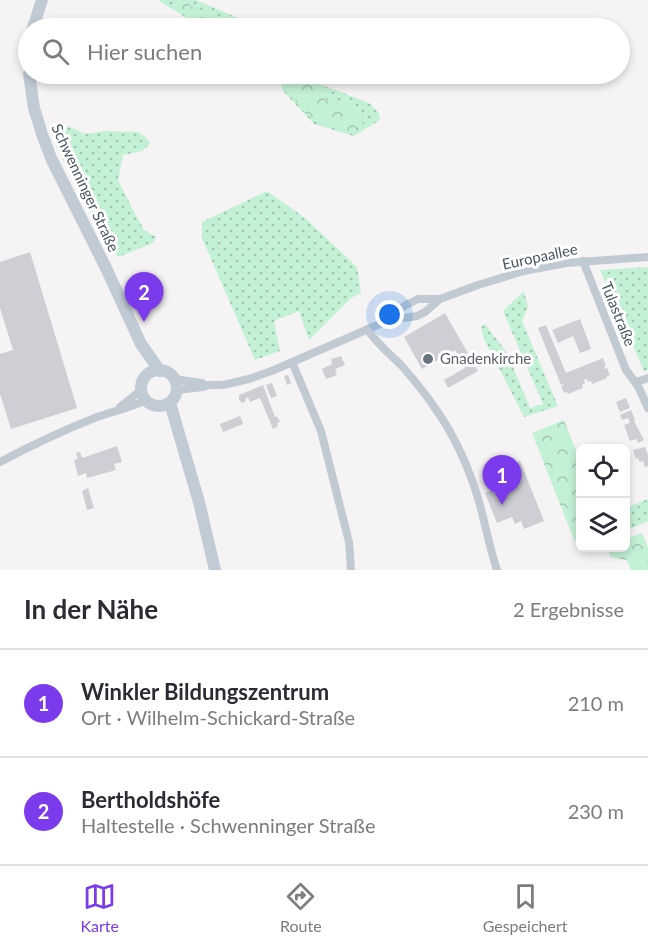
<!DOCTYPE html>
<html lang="de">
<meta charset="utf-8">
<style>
:root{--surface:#fff;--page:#f7f7f7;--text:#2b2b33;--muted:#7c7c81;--line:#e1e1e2;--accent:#7c3aed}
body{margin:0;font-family:Lato,sans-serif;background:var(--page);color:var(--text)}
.controls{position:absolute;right:18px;bottom:18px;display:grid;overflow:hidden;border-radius:9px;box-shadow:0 3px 9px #0003}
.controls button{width:54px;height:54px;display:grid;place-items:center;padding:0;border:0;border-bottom:2px solid var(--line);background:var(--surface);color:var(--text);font:30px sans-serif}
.you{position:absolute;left:390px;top:315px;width:21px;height:21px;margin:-15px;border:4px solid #fff;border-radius:50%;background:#1a73e8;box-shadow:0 0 0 9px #1a73e833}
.badge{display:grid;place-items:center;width:39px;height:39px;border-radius:50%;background:var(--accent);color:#fff;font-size:20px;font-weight:700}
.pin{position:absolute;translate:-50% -50px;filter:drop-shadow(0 2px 3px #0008)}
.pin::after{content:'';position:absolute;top:32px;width:21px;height:18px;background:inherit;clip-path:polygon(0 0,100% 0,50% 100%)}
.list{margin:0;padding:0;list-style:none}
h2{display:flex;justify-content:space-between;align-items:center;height:78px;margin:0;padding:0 24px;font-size:26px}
h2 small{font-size:20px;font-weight:400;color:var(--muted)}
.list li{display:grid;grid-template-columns:39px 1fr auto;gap:18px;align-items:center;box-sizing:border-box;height:108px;padding:0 24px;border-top:2px solid var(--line)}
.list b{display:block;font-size:22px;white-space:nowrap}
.list p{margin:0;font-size:20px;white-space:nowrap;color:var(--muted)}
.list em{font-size:20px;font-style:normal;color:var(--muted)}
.icon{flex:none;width:33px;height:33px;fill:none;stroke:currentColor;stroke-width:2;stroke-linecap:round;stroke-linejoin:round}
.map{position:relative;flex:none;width:648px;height:570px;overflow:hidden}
.search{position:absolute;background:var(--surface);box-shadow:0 3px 9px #0003;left:18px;right:18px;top:18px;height:66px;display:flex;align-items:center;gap:15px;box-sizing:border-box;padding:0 21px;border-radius:33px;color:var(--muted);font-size:22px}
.sheet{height:294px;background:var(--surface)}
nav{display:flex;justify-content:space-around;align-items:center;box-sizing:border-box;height:84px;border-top:2px solid var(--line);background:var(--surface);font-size:16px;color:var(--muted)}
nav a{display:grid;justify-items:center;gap:3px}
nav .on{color:var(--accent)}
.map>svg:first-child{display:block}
</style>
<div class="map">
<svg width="648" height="570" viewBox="0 0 648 570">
<defs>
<pattern id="grass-dots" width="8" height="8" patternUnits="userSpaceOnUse" patternTransform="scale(1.5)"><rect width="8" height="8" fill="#c3f1d5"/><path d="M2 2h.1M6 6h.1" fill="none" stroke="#a0c6b0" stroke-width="1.8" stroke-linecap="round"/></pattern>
<pattern id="forest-crowns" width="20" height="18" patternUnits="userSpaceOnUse" patternTransform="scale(1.5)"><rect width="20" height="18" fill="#c3f1d5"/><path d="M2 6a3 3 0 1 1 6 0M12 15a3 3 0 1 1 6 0" fill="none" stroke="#a0c6b0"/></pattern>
</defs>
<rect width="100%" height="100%" fill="#f5f3f3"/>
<path fill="url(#grass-dots)" d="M158,0H196L262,28H196L188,19Z
M273,74H287L336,90L369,103L379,113L380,120L354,136L314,124L283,91L280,80Z
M68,126L85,134L104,131L138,132L147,138L150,144L142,151L123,155L118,180L132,208L144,230L156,237L153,243L118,257L106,242L56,146Z
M267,191L305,218L357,267L361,293L351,298L309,340L299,311L274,321L280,351L255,360L202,238V222Z
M648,267V370L644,371L600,270Z
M524,291L528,307L522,321L558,406L524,417L484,339L481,327L485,324L507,353L530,408L543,404L503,311Z
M648,499V521L626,531V508Z"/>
<path fill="url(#forest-crowns)" d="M180,0H188L190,6L214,14L218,22L229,25L230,28H198L189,18L173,9Z
M275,74C278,74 282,73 285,74C297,76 308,85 320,85C322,91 327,95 328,102C338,101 347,105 357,106V111L364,117L363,123L355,129L357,130L354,134L320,123L319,120L315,118L312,119L302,110L294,98L284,91L281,79Z
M564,420L580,461V538L574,540L532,433Z
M642,533L648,548V570H631L627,560L610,557L608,548H626V539Z"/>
<path fill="#cdcfd5" d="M30,252L77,408L11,429L0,394V354L13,350L0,308V262Z
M445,313L478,371L448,388L444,380L465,368L455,350L422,369L404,337Z
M580,319L591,349L580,353L573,336L558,343L552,330Z
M546,325L566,373L603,358L606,366L604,367L605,369L607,368L610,375L607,376V378L592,384L591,381L588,382L587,379L584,380L585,383L582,385L583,388L568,394L567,392L564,393L561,386L564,385L563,384L561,385L538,328Z
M341,356L345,365L335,369L337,375L326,379L322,369L332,364L331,359Z
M288,375L291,383L287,385L284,376Z
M272,383L277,396L271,398L266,385Z
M263,385L275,417L277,416L280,422L277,423L278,426L273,429L260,398L250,402L248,397L246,398L245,402L242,403L239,400V395Z
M626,398L630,408L620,412L616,402Z
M631,410L635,420L634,421L644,440L638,443L636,439L630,441L624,425L630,423L628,418L622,420L620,415Z
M240,416L243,424L223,432L220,424Z
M117,446L122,462L114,464L116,470L87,478L86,473L78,476L74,460L78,459L76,453L80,452L82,458Z
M645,447L648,455V466L645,468L643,461L640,462L638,458L636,459L633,450Z
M520,461L544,521L524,529L521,521L515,524L512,517L497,523L485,493L500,486L497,479L503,477L500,469Z
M88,488L94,508L87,510L82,491Z"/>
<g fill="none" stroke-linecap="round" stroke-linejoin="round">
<path stroke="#c1cad2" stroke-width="8" d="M583,261L626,370L638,386L648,408
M389,320L404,306L418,299H440L478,285L524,271L566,263L648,257
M367,329C377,344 390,354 402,366C415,381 428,397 439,414C456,439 469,469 478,498C485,522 489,546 497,570
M292,362L321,431L349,542L351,570
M174,379L202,383
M636,382L648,378
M177,390L203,387L208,385H223L249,379L274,370L389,320L417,316L425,312L440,299
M120,407L141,390
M0,462C32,445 64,430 97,417C113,411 131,408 146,400"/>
<path stroke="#c1cbd6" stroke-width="12" d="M33,28L42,0
M29,74L34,108L42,134L51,158L106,268L141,344L160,371
M141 388a18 18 0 1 1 36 0a18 18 0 1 1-36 0Z
M170,403L199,502L215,570"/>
</g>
<circle fill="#6b7280" stroke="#fff" stroke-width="2" cx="428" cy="359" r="6"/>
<g text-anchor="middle" stroke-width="6" stroke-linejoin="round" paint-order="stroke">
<g font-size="15" fill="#4a5661" stroke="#fff">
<text transform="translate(85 188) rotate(65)" y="5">Schwenninger Straße</text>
<text transform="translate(540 257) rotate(-12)" y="5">Europaallee</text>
<text transform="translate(618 314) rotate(68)" y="5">Tulastraße</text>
</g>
<g font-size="15" fill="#5b616d" stroke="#fff" text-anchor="start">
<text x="440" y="364">Gnadenkirche</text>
</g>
</g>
</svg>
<div class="controls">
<button><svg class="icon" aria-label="locate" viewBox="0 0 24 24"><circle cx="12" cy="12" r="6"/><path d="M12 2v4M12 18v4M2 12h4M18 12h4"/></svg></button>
<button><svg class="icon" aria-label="layers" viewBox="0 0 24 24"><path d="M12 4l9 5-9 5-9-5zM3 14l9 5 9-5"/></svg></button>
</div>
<div class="you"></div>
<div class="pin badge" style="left:502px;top:505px">1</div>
<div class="pin badge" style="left:144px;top:322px">2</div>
<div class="search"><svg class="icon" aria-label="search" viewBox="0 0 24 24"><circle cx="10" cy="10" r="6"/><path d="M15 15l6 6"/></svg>Hier suchen</div>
</div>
<section class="sheet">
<h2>In der Nähe<small>2 Ergebnisse</small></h2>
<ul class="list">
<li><span class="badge">1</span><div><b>Winkler Bildungszentrum</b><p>Ort · Wilhelm-Schickard-Straße</p></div><em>210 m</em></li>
<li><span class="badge">2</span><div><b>Bertholdshöfe</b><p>Haltestelle · Schwenninger Straße</p></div><em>230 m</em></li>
</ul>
</section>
<nav>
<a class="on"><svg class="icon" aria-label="map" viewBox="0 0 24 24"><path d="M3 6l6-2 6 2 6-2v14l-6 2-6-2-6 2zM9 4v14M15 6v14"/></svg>Karte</a>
<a><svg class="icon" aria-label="directions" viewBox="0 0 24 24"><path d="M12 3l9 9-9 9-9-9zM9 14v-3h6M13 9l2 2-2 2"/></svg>Route</a>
<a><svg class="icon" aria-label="saved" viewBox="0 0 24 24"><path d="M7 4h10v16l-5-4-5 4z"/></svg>Gespeichert</a>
</nav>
